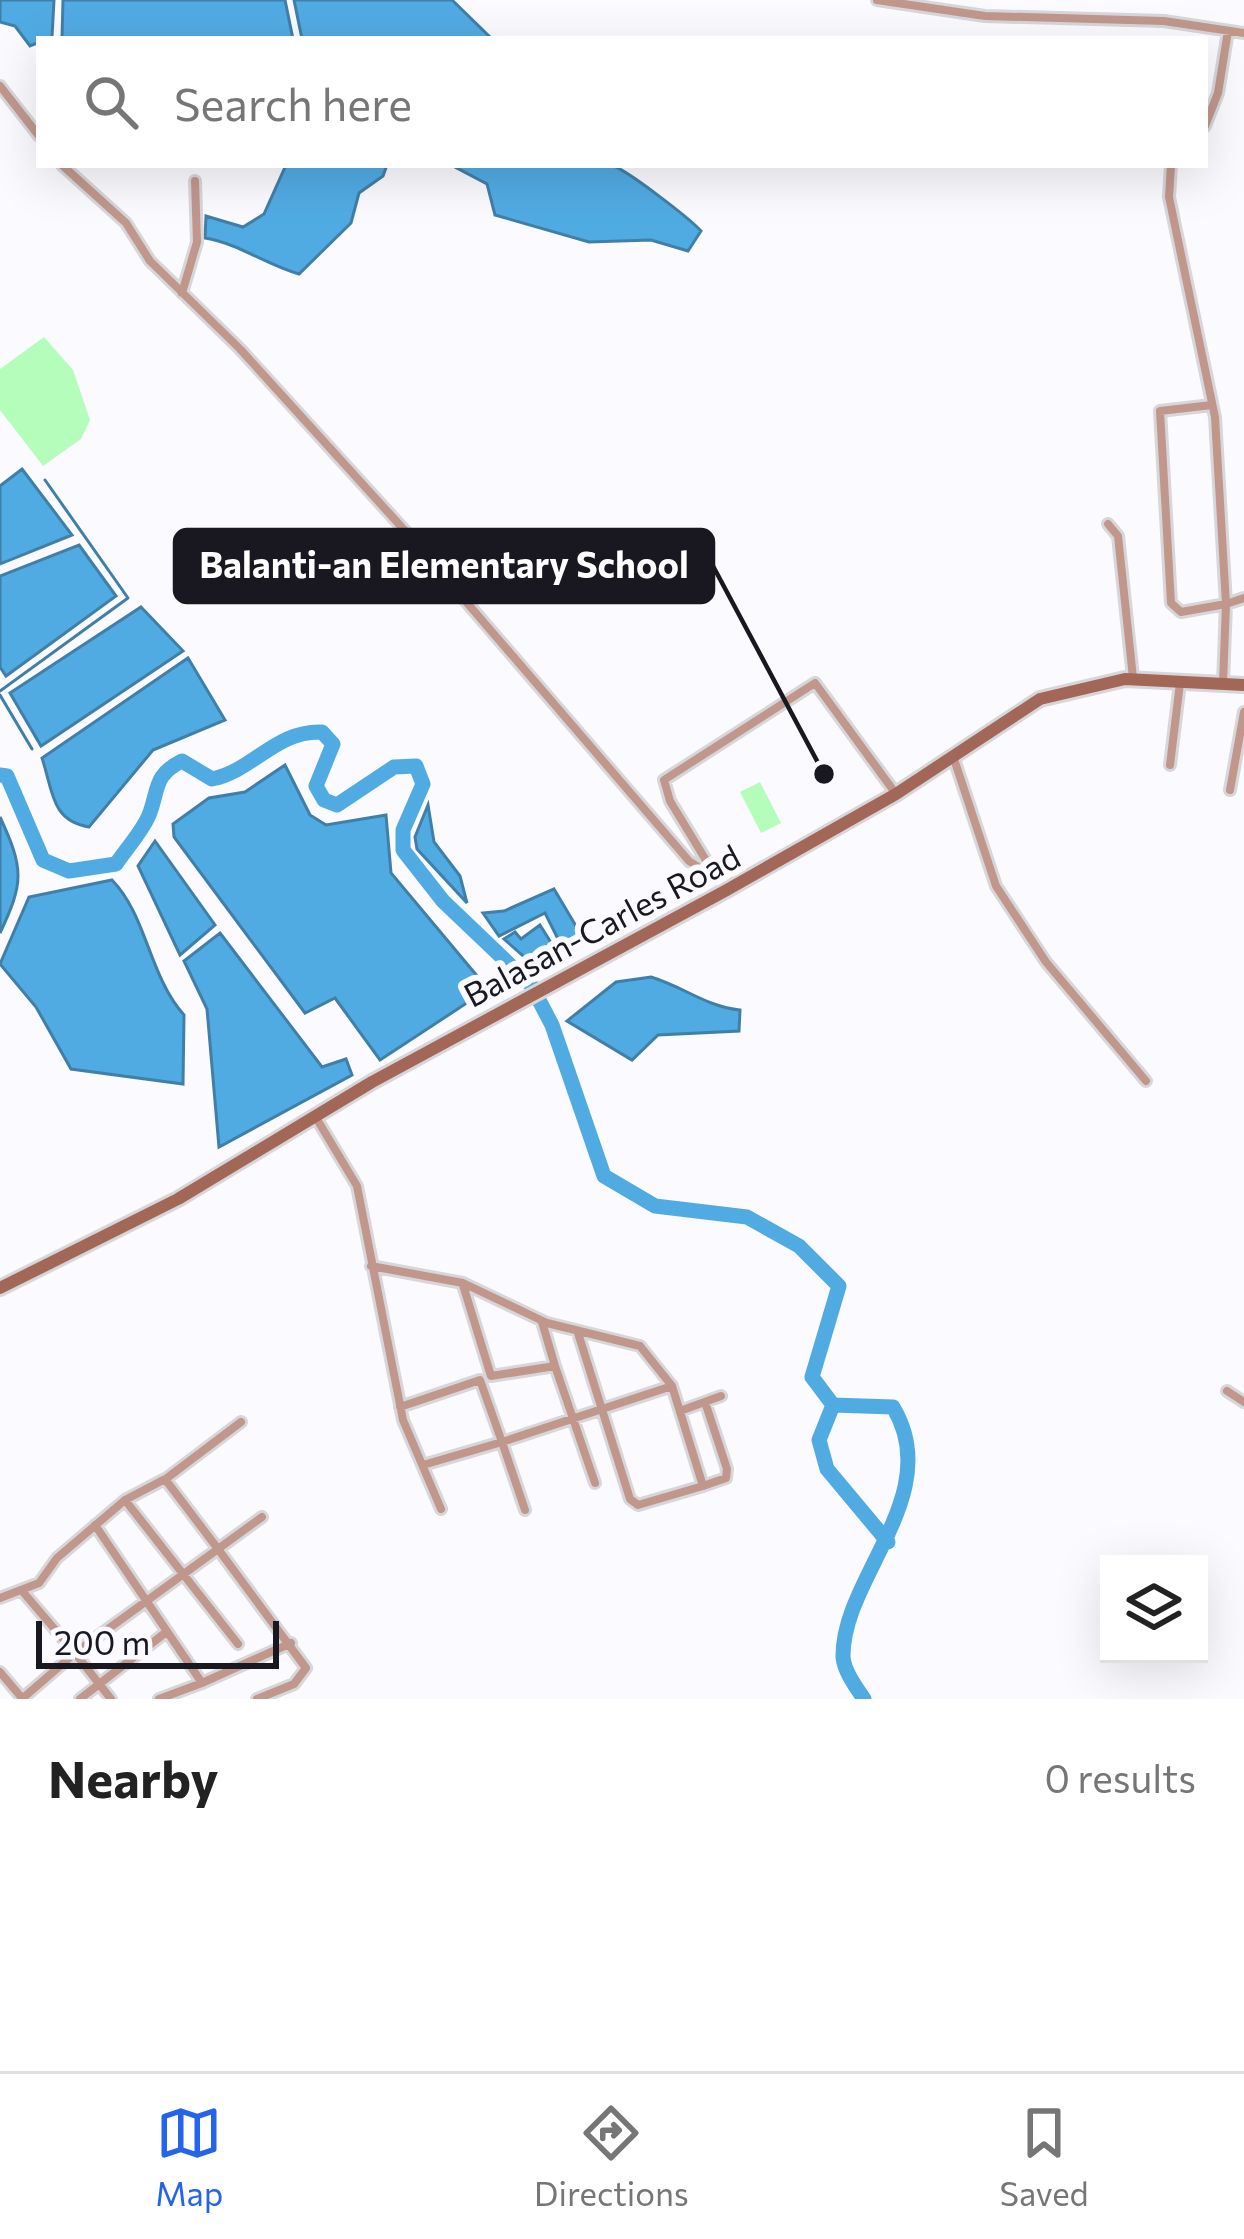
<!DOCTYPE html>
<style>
:root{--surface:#fff;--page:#f2f2f2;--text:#222;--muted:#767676;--line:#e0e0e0;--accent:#2563eb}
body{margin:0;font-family:Commissioner,sans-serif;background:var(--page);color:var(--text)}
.controls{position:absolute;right:36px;bottom:36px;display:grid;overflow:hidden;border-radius:0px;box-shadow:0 12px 48px #0002}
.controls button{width:108px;height:108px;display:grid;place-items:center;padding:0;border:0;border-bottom:3px solid var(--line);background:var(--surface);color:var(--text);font:60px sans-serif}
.scale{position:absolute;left:36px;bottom:30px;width:243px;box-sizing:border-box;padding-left:12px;border:6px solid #191720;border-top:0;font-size:33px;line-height:42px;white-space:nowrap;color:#191720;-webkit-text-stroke:9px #fbfaff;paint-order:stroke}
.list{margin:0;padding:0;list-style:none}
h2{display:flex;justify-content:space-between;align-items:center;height:156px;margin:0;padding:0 48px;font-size:51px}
h2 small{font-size:39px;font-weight:400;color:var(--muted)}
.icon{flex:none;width:66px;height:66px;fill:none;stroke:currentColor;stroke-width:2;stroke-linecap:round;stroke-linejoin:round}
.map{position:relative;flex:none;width:1244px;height:1699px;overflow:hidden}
.search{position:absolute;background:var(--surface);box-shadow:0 12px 48px #0002;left:36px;right:36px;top:36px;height:132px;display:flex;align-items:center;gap:30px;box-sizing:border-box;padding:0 42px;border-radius:0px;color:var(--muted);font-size:45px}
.sheet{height:372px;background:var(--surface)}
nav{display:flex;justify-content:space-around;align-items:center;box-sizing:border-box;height:168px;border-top:3px solid var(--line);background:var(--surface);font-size:33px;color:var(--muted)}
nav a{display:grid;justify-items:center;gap:6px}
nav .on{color:var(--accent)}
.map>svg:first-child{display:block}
</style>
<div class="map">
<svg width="1244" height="1699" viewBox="0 0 1244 1699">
<rect width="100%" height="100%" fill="#fbfaff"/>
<path fill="#b4fdba" d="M44,337L73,370L90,420L81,439L43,466L0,410V369Z
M760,782L781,823L761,833L740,792Z"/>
<path fill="#51abe3" stroke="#407fa8" stroke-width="3" d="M0,0H54L52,37L30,46L15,26L0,22Z
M63,0H285L293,39H62Z
M294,0H452L492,39H302Z
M286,165H387L383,176L359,193L351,223L299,274C264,264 240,244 205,238L206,216L243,227L264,214Z
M451,165C487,165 583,157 611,165C626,169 689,218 701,231L688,251L651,240L589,242L495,215L487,184Z
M22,469L72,535L0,564V486Z
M79,545L116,596L6,676L0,667V576Z
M141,607L183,651L41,746L10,693Z
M188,658L225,720L153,750L89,827C51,821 53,791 42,758Z
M285,765L310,815L326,825L386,815L391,873L488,989L380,1060L335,998L305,1013L174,837L173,824L209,798L245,792Z
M428,805L434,842L460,876L467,903L417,849L415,837Z
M0,817C24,869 24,882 0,933Z
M155,841L215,925L180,955L138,866Z
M112,880C147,916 149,976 184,1015L183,1084L71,1069L36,1007L0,964L29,897Z
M554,889L586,943L570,952L562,947L545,913L499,936L483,913L504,911Z
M540,925L555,949L531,963L504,939L515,932L521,939Z
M220,933L322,1067L346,1059L352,1075L219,1147L207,1009L184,961Z
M651,977C684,987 707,1007 740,1010L739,1031L658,1035L632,1060L567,1021L616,982Z"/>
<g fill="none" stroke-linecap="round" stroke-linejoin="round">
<path stroke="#407fa8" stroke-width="3" d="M0,691L128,598L45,480
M0,695L32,749"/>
<path stroke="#51abe3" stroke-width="15" d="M0,775L7,776L43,860L69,871L116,864C126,849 142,832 149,815C159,790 153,775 182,761L212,779C253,771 276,730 322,732L333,744L316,786L324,800L337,805L394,767L416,766L423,784L403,830V850L443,901L531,985L552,1025L604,1176L655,1206L747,1217L799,1246L839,1286L812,1377L833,1405L893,1407C946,1495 842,1577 843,1657C844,1671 856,1687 864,1699
M833,1405L819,1440L827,1469L888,1542"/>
<g stroke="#d7d6db" stroke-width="14">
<path id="minor" d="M877,0L985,16L1164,21L1244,33
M0,86L39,136
M1205,126L1218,93L1228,31
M62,165L126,223L150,261L240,349L407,533L689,861L717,879
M1171,165L1169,197L1215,417L1226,604L1181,612L1171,603L1160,411L1212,405
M182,293L197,242L195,181
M1108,524L1118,536L1133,678
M1223,683L1226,604L1244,598
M954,759L996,886L1046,962L1146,1081
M1170,765L1180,683
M1230,790L1244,712
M718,880L670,801L664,780L815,683L896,794
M315,1116L357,1186L403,1420L441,1509
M371,1266L463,1283L547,1323L640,1346L672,1386L703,1486L638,1505L630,1499L578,1333
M463,1285L491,1376L555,1366L542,1322
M555,1366L595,1483
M1227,1391L1244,1402
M400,1407L480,1380L502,1442L672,1386
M680,1411L721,1396
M423,1465L502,1442L525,1510
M167,1478L241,1422
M703,1486L726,1478L727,1469L705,1402
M125,1500L238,1644
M95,1525L202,1683L291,1643
M0,1598L39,1583L57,1558L125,1500L165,1479L218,1549L75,1653L23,1592
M0,1672L22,1698
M23,1698L75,1653L111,1699
M80,1699L165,1633
M159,1699L202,1683
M257,1699L294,1684L306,1668L218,1549L262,1517"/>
</g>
<g stroke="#d7d6db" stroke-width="18">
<path id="secondary" d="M0,1288L178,1199L372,1082L725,891L896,794L1040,699L1125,679L1244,685"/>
</g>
<use href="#minor" stroke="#c1978c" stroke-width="8"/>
<use href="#secondary" stroke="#a26757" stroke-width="12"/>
</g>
<g text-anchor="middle" stroke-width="12" stroke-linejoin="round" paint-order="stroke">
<g font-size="33" fill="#191720" stroke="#fbfaff">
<text transform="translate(602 926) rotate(-28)" y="12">Balasan-Carles Road</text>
</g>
</g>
<path fill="none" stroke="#191720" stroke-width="4.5" d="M824 774L713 566"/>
<circle fill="#191720" stroke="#fbfaff" stroke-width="4.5" cx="824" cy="774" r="12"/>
<rect fill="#191720" stroke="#191720" stroke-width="4.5" x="175" y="530" width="538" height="72" rx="12"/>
<g font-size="36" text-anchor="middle" font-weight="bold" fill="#fff">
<text x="444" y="578">Balanti-an Elementary School</text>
</g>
</svg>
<div class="controls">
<button><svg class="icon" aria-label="layers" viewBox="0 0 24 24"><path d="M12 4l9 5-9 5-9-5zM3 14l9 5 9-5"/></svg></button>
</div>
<div class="scale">200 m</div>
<div class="search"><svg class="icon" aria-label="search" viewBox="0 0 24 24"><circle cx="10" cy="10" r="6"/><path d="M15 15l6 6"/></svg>Search here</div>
</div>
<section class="sheet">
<h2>Nearby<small>0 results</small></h2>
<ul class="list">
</ul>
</section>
<nav>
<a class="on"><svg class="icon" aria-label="map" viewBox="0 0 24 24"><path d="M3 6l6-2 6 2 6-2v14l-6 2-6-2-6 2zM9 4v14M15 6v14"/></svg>Map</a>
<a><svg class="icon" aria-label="directions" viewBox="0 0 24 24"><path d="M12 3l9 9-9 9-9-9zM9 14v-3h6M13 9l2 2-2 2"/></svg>Directions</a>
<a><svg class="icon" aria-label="saved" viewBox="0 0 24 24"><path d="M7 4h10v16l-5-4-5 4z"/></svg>Saved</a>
</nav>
